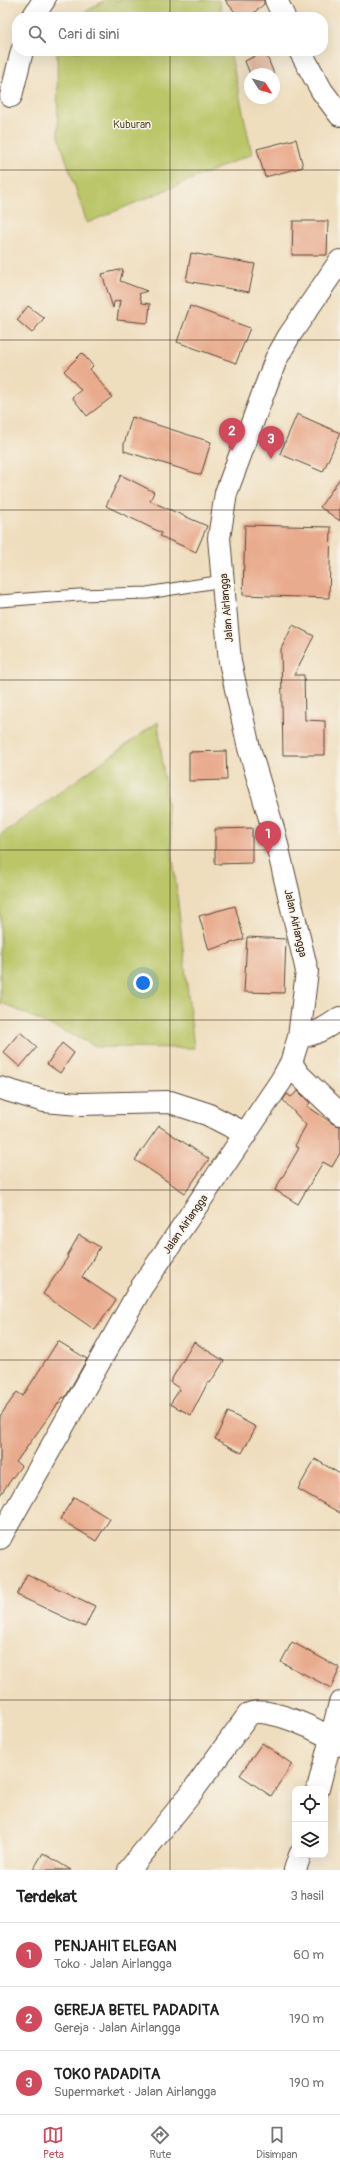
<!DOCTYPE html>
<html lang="id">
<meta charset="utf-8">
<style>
:root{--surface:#fff;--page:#f2f2f2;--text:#222;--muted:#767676;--line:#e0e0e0;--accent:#d1495b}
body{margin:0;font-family:Pangolin,sans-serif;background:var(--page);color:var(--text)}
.controls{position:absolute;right:12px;bottom:12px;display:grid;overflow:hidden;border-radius:8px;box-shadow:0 4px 16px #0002}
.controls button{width:36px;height:36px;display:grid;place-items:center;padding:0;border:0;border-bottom:1px solid var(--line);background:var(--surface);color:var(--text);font:20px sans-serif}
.compass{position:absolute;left:244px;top:68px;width:36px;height:36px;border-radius:50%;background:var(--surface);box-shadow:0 4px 16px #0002;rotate:126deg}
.you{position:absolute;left:143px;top:983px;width:14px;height:14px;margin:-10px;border:3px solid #fff;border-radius:50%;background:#1a73e8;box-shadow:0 0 0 6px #1a73e833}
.badge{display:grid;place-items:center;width:26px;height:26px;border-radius:50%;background:var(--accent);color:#fff;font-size:13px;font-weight:700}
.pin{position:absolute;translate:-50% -33px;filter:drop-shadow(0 1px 2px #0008)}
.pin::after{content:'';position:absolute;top:21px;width:14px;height:12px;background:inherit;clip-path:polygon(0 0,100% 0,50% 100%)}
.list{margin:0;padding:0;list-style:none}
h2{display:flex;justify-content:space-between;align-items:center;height:52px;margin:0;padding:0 16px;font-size:17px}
h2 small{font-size:13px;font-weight:400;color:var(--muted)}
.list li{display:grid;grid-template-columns:26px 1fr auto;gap:12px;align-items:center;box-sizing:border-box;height:64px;padding:0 16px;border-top:1px solid var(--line)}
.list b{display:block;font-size:15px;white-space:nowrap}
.list p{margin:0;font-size:13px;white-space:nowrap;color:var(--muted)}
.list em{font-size:13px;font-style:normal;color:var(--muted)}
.icon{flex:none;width:22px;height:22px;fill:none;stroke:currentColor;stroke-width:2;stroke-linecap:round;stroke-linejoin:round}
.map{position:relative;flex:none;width:340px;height:1870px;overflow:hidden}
.search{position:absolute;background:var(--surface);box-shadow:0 4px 16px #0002;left:12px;right:12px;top:12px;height:44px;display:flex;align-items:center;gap:10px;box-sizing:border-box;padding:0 14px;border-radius:16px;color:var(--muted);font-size:15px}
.sheet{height:244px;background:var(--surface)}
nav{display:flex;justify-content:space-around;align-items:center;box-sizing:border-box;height:56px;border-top:1px solid var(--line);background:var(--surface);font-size:11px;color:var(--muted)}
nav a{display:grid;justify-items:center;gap:2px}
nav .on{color:var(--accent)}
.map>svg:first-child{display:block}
</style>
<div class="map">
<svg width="340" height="1870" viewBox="0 0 340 1870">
<rect width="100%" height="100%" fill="#f7f3e8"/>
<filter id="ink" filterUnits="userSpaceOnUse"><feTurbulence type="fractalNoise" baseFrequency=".025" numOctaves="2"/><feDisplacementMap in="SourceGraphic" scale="8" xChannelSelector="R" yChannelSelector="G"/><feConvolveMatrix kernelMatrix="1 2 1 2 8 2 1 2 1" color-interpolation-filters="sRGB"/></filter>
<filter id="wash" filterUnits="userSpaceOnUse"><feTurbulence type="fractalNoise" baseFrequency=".012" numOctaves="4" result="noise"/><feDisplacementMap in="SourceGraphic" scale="16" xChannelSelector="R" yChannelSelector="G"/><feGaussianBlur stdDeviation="0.9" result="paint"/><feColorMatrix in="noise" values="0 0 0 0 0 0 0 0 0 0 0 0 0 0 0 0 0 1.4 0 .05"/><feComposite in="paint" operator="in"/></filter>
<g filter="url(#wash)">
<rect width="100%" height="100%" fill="#efdebe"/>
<path fill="#bac668" stroke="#7a7843" d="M105,0H219L223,17H77Z
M57,51H230L252,154L87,223L58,135Z
M158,722L194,1048L98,1047L2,1003L0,1006V835Z"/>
<g id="blocks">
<path fill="#e9ab8d" d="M225,0H264V4L249,17H239Z
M265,51L274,74H250L245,61Z
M296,139L303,167L265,177L257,149Z
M293,221H328L327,255H292Z
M191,253L255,264L249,292L186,281Z
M123,269L120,281L147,291L139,294L142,303L150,304L148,323L117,320L120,300L114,302L113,308L102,274Z
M28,306L44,318L32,333L17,320Z
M190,306L250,328L236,363L177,342Z
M82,353L93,366L90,369L112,397L87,416L72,397L81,390L64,371Z
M297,414L340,433L323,472L280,454Z
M132,417L211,442L201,475L124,451V444Z
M121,475L154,492L150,501L207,526L196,552L160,536L162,533L106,506Z
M340,478V521L320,507Z
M245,525L331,527L329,598L243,595Z
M293,625L314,636L294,675H304L305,720L325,721V755H283L281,649Z
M226,751L227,780L189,781V752Z
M252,828V863L215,864V829Z
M235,906L244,939L209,950L199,916Z
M247,937L286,939L284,993L244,992Z
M20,1032L37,1047L20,1067L3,1052Z
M62,1043L74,1053L60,1073L47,1064Z
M298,1091L310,1103L307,1106L332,1123L340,1126V1153L332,1167L323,1162L298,1204L275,1190L299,1148L295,1146L306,1125L283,1100L287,1094L291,1097Z
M159,1126L209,1159L185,1193L135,1160Z
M79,1235L100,1247L82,1277L116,1300L95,1330L43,1294L68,1257L67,1256Z
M58,1341L87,1359L65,1398L63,1397L16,1462L21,1466L0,1495V1416L17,1392L23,1396Z
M194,1342L224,1361L210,1383L208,1382L191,1415L170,1404L180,1389L170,1382Z
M228,1412L256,1427L242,1453L215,1439Z
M315,1459L340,1474V1513L298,1489Z
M74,1497L110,1519L96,1541L60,1519Z
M27,1574L95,1606L85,1627L17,1595Z
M292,1642L340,1668L331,1688L281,1662Z
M262,1743L292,1764L271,1796L240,1775Z
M43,1853L71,1870H33Z"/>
</g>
</g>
<g filter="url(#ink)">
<use href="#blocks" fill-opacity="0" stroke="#564536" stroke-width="1"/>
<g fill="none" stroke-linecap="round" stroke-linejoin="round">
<g stroke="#564536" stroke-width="13">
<path id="lane" d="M0,601L79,595L147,593L223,581"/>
</g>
<g stroke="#564536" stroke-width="24">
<path id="street" d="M276,0L284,17
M33,17L44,0
M300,51L322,91L340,115
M11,96L22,51
M299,1037C316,1034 326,1028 340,1018
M291,1063L299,1075L340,1114
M0,1088L44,1101L79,1104L170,1102L207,1114L246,1134
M0,1538L141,1288L281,1081L291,1063L299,1037L307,971L274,832L249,748L230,662L219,538L226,493L276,359L289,336L340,261
M318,1789L340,1703
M129,1870L189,1796L249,1714C267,1705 326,1732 340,1745
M295,1870L300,1855"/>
</g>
<use href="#lane" stroke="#fff" stroke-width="11"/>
<use href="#street" stroke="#fff" stroke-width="22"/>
</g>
</g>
<path fill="none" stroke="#3b2a1e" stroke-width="1" stroke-opacity="0.55" d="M170,0V17M170,51V1870M0,170H340M0,340H340M0,510H340M0,680H340M0,850H340M0,1020H340M0,1190H340M0,1360H340M0,1530H340M0,1700H340"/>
<g text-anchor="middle" stroke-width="3" stroke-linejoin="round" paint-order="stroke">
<g font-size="11" fill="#5b5130" stroke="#f7f3e8">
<text x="132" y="128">Kuburan</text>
</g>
<g font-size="11" fill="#3b2a1e" stroke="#f7f3e8">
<text transform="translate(226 608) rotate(-95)" y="4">Jalan Airlangga</text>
<text transform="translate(296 923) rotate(77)" y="4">Jalan Airlangga</text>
<text transform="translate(185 1224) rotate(-55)" y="4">Jalan Airlangga</text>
</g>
</g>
</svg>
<div class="controls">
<button><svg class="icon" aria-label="locate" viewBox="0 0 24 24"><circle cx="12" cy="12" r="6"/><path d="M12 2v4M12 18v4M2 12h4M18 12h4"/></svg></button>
<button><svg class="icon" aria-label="layers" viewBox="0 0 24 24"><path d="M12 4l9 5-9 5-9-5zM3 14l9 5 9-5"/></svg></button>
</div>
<svg class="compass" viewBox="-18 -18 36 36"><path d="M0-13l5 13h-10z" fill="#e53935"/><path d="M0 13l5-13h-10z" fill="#767676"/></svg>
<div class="you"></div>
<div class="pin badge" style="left:268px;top:854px">1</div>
<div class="pin badge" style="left:232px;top:451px">2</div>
<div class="pin badge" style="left:271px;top:459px">3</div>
<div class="search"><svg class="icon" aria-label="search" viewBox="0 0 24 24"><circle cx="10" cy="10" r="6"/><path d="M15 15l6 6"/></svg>Cari di sini</div>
</div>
<section class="sheet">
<h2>Terdekat<small>3 hasil</small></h2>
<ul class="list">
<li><span class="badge">1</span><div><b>PENJAHIT ELEGAN</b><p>Toko · Jalan Airlangga</p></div><em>60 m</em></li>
<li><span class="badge">2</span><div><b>GEREJA BETEL PADADITA</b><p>Gereja · Jalan Airlangga</p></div><em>190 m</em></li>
<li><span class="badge">3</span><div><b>TOKO PADADITA</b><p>Supermarket · Jalan Airlangga</p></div><em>190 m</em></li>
</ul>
</section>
<nav>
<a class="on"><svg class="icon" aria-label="map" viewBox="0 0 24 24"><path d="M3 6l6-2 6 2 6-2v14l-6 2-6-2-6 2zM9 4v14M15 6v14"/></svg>Peta</a>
<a><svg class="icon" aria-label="directions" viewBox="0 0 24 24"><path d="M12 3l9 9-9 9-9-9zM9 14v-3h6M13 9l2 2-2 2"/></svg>Rute</a>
<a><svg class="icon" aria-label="saved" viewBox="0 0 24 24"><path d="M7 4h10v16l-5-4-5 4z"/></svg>Disimpan</a>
</nav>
